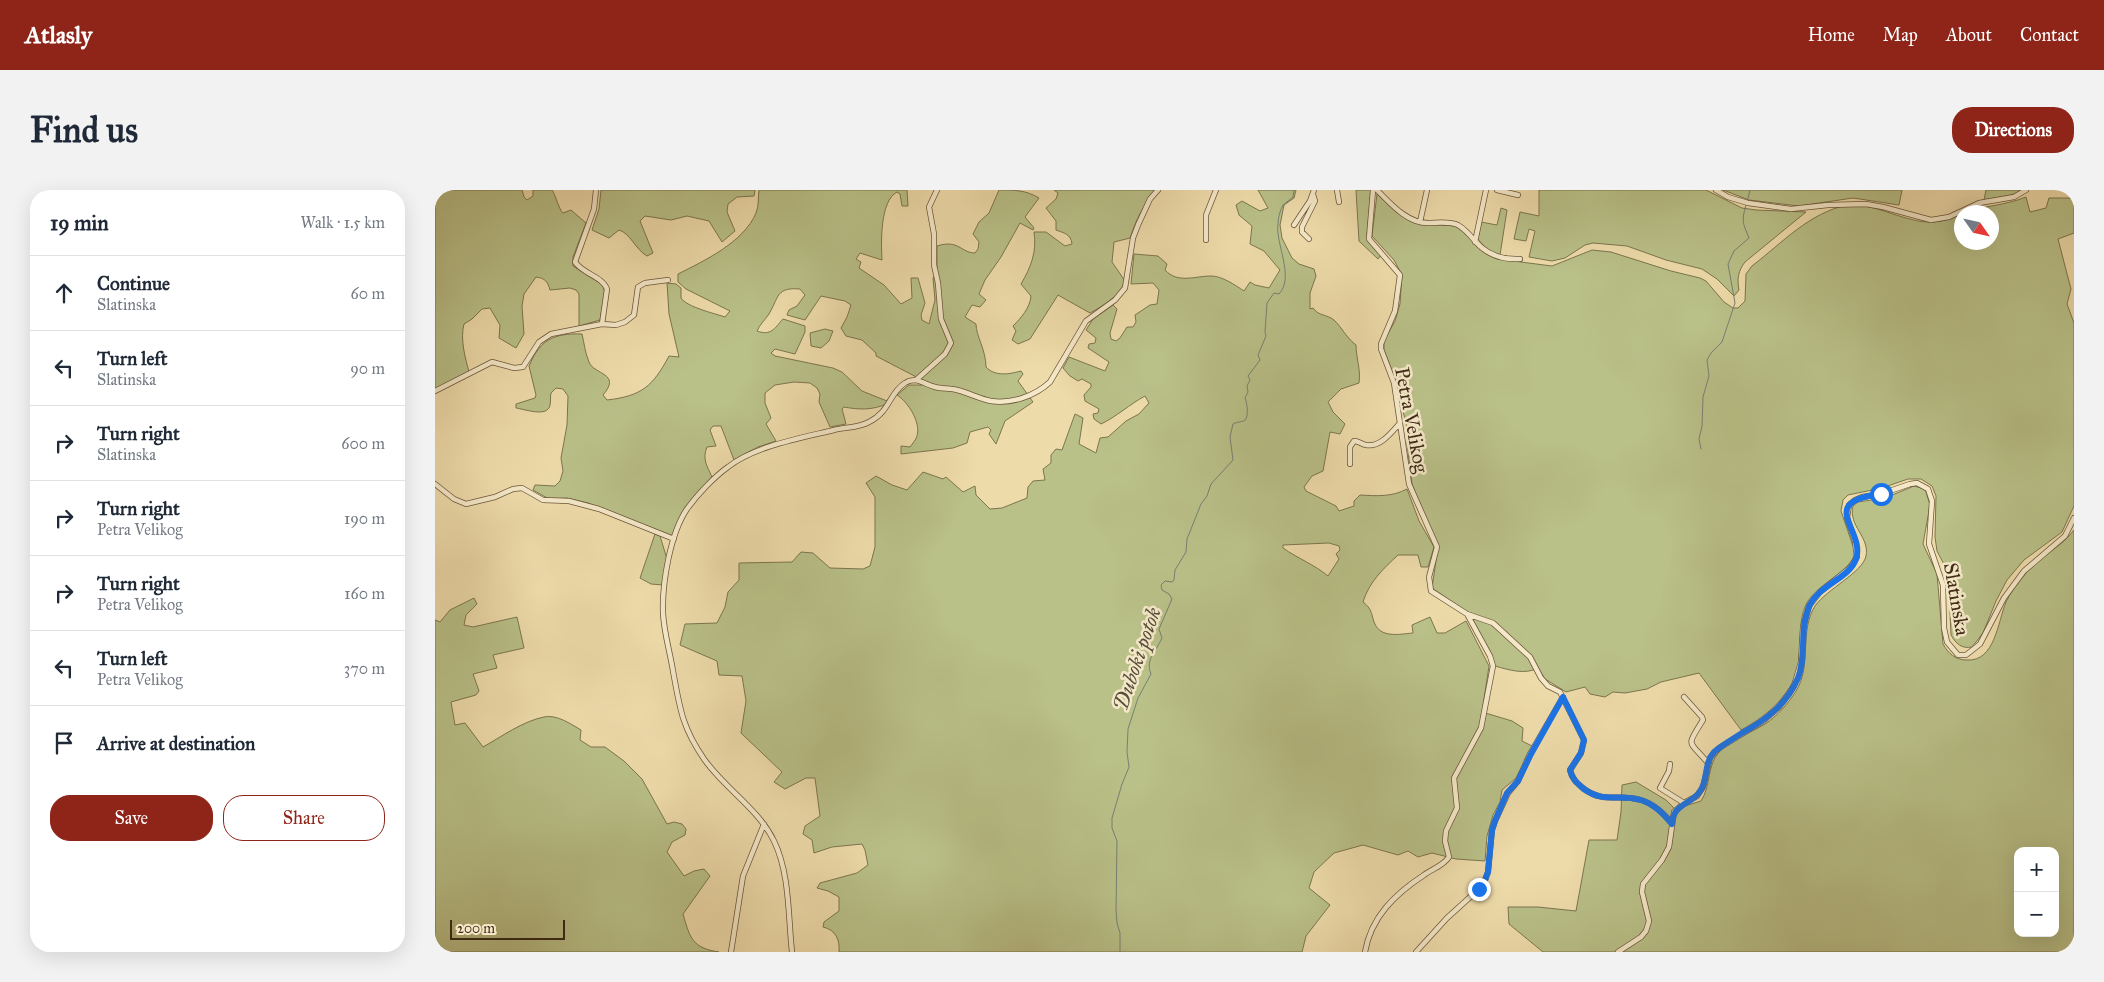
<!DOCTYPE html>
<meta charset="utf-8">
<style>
:root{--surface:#fff;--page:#f2f2f3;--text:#1f2937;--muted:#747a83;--line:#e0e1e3;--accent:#8f2418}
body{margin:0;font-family:"IM FELL Great Primer",serif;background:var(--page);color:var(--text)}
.controls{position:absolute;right:15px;bottom:15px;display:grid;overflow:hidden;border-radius:10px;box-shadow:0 5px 20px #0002}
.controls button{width:45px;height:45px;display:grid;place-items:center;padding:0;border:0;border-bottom:1px solid var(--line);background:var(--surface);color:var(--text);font:25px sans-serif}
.compass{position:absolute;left:1519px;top:15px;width:45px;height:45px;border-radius:50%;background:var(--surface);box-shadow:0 5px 20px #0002;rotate:124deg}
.scale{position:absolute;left:15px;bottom:12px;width:115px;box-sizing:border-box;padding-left:5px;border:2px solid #402a14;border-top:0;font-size:14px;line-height:18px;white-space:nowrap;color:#402a14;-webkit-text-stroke:4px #f4e8c8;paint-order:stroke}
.stop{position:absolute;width:15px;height:15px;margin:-11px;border:4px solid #1a73e8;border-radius:50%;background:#fff}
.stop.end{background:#1a73e8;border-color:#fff;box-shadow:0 1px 5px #0008}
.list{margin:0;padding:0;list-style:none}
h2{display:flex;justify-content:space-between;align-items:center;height:65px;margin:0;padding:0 20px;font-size:21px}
h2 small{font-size:16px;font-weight:400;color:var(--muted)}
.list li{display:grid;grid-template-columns:32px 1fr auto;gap:15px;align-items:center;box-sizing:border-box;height:75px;padding:0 20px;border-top:1px solid var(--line)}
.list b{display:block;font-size:19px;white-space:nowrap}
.list p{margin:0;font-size:16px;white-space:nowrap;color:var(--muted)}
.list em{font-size:16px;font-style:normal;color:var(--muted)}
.actions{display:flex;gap:10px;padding:15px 20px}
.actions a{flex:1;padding:11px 0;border:1px solid var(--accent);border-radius:20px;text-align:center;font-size:18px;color:var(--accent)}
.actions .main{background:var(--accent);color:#fff}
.icon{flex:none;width:28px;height:28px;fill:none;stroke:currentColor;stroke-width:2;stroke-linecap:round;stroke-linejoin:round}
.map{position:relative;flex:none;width:1639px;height:762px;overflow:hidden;border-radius:20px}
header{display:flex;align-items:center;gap:30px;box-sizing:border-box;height:70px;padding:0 25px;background:var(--accent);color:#fff}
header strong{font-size:24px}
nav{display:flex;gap:28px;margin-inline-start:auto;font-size:18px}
.intro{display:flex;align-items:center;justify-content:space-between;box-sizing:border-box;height:120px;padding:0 30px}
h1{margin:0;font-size:35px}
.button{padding:12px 22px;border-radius:20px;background:var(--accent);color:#fff;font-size:18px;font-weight:700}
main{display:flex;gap:30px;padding:0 30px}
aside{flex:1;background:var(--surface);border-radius:20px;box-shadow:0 5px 20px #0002}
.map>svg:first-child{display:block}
</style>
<header>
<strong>Atlasly</strong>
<nav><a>Home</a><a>Map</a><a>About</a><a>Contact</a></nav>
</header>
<div class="intro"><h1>Find us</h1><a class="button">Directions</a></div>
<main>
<aside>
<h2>19 min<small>Walk · 1.5 km</small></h2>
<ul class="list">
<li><svg class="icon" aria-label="ahead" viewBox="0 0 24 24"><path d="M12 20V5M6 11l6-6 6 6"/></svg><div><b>Continue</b><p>Slatinska</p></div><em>60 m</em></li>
<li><svg class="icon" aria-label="left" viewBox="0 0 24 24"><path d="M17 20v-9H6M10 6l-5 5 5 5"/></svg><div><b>Turn left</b><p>Slatinska</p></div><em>90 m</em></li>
<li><svg class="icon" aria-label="right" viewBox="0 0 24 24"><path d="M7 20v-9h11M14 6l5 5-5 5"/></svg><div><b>Turn right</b><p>Slatinska</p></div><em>600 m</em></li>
<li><svg class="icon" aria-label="right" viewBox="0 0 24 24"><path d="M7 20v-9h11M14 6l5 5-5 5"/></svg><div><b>Turn right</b><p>Petra Velikog</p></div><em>190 m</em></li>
<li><svg class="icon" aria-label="right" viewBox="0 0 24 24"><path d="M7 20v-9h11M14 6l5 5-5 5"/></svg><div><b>Turn right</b><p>Petra Velikog</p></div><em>160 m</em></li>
<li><svg class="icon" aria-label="left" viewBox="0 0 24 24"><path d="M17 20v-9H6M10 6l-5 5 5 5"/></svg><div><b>Turn left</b><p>Petra Velikog</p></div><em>370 m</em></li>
<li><svg class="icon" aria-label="arrive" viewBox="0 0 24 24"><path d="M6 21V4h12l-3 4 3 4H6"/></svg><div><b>Arrive at destination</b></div></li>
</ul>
<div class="actions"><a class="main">Save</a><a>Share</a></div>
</aside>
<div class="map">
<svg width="1639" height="762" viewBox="0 0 1639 762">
<rect width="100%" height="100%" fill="#eedbaa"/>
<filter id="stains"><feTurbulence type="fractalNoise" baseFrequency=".004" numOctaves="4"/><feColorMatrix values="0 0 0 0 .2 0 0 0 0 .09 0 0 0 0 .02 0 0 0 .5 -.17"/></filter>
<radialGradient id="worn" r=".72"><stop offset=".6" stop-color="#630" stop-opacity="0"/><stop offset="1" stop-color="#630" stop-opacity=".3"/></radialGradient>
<path fill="#b9c088" stroke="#7c754e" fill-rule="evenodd" d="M0,0H87L89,7L92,10L98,6V0H117C121,6 124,20 128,23L136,20L151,33L138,67V76L168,95L170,103L165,130L144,136V104L141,100L135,98L115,100C113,92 110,88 101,87L89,104L87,116L89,144L81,158L64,148L65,135L55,118L47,119L37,129L29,134C25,149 30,167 34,182L0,199Z
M166,0H320L319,6L302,7L293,14L292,22L300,41L287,52L274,31L252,26L236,30L210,26L205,31L218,63L212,66C201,60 195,43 184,40L174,48L157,40L164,19Z
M324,0H472L473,16H467L465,4L462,2C445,11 446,52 447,70L425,63L421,69L426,72L424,78L449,95L466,114L477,108L476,88H483L490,113L486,125L487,130L494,134L500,110L498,88L502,82V56C524,49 526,63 540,63L543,59L544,52L538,44L544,32L554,23L564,0C579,0 591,0 604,8L590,27L599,38L598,40L585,33L566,67L550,90L544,104L551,110L545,117L537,115L530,127L541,134C541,146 551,160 551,177C560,187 575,184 586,181L588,184L583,191L598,212L570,231L561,254L554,244L556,240L553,237L535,242L532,253L518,258L466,264V256L475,257C477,254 481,250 482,246C486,232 473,212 462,205L474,195H487L489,191L441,166V163L427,150L411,146L406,138L412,127L416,115L410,111L386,106L370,130L352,125L354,120L362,116L370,105L365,99C341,97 344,107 334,124C330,130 325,134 322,141C336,146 339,139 348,129L370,136V142L360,164L340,159L336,163L340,166L398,178L407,182L427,201L452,211V214C437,220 425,220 409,217L407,219L411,234L395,237L384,212L385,204L382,198L375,193L359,192L340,195L330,203V213L336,228L331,234L341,251L323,257L299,270L286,236H278L275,240L281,256L272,257C267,269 272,276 277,287L248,321L238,346L153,313L132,308L114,309L98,300L100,295L120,296L125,291L128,281L126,268L132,235L133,206L128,199L121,198L116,203C115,207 116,211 115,215C113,228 89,219 81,218V214L100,208L101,205L94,176C105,150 118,143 147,144C149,152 150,163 154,172C159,185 187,183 168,205L172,210C207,206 218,196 234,166L244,167L234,124L232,93L241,94L246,98V108C252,117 278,123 290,127L295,121L251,99L243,92V84C269,71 309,52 321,23C324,16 323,8 324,0Z
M619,0H723C708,14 701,30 695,48L679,52L677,72L690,91C686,105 668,116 655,123L623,105L595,149L583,154L577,150L581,141L578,136C586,128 595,118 596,106L586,94C596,77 602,62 599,42H611L630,56L637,54C636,44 629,43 621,40V31L611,18L621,9L623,3Z
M823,0H861L859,8L849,15L845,35L847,48L857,68L864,74L879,79L881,86L875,103V119L878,118C883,125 888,124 896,128C904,132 910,147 921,155C921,168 926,179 924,193L906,199L893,212L898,222L910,234L905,244L895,242L888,281L877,286L869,297L871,301L901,316L904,321L919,316V311L925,305C942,306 957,307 972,299L984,331L999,357L993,377H986L983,365H963C948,379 934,392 928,412C937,419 936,423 939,432C945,449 965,444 978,443L977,435L995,427L1002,443H1010L1031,431L1054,476L1047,522L1077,531L1088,538L1087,551L1097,556L1081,588L1067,600L1065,612L1058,625L1052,646L1050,671L1021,669L997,663L983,667L973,661L963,665L928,655L899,663L879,682L874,698L895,715L871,746L867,762H404C405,750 401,740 388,737L389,732L404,721V707L393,701L382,698L385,693L422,683L433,675L430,660L427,654L397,657L379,663L377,650L368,644L370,636L385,626L380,588H371L350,599L339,592L347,582L306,543L311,511L307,486L284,485L282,471L245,455L250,434L282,433L290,417L293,402L304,390V373L357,372L366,362L378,363L395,378L428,379L435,376L440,357V307L431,293L441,286L457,295L472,300L488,282L508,289L511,287L528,302L540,296L541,305L555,319L567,318L592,308L593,297L598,291L610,290L608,279L616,273V265L621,259L627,260L640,224L648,228L644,254L661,263L665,248L673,247L691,231L704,224L714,213L710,206C695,214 681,227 666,234L659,229L658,224L663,223L664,219L650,211L649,205L656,197V194L647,189L643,191L635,186L628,178L634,167L670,181L674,172L653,158L654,154L660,153L661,148L651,140L658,129L678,115L682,119L675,143L676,149L681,151L685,148L692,137H698L701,132L700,125L715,115L722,114L724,100L718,93L696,94L699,64L723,66L732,74L730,80C743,94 760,86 776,86C787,86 800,95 809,101L815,92L820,95L834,98L845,80L829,61L815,54L817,36L804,25L801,15L807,11L825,21L833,18ZM894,353L904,356L905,360L901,364L904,369L893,386C880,375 862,368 848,358V355Z
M921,0H936L932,45L946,65L943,69L924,51Z
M1104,0H1271L1307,18L1321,20L1371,22L1310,72C1303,81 1302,89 1304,100L1299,106L1282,89L1267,79L1231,70L1192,56L1158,53L1150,55L1130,68L1117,71L1094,67L1100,41L1094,39L1091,51L1079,49L1085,22L1104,26Z
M1288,0H1467L1464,15L1418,8L1364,16L1314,10Z
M1551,0H1587L1577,5L1549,10Z
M942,4L960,21L979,33L1020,36L1028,42L1051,64L1062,69L1117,76L1157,60L1176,62L1236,81L1265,88L1271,91L1289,112L1298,118H1303L1310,111L1311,84L1317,76C1347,53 1374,23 1412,15C1420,14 1431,16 1439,18C1471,27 1494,41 1526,24V52H1556V22H1530C1550,16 1571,15 1591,7L1595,22L1611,18L1614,8H1639V43L1623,49L1636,99L1632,114L1639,133V316L1627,342L1589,370L1572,390L1561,411L1548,443L1537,457C1527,459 1521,454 1516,445L1513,382L1502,361L1500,347L1501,306L1497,296L1486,289H1473L1447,298L1413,305L1408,310L1406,321L1420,362C1417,381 1385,392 1373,411C1362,429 1367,451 1364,471C1360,503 1332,526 1306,540L1264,483L1226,492L1212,499L1190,503L1178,502L1170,507L1155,504L1150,497L1131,502L1110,489L1103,478C1090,485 1074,480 1060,476L1057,467L1031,421L997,398L1003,357L977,294L972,254L973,242L961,191L949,160V151L960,131L965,114L967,85L959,70L937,46Z
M1066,18L1072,20L1065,65L1053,61L1043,49L1046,32L1062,35Z
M390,139L398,141L394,151L386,158L376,156L375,143Z
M1479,296L1490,299L1495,315L1488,354L1502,384L1508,454C1513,463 1520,470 1532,470C1560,472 1563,431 1571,412C1576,401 1584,392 1591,383C1604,366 1626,358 1639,340V762H1108L1074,734L1073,717H1103L1141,721L1154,650H1182L1186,622L1187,595L1201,592L1231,610L1243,622L1250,616L1266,611C1276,596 1272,575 1284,562C1297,550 1315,543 1330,534C1342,526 1353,514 1361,501C1377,476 1364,441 1380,416C1392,399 1428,382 1431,366C1435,347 1413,336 1418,316L1423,312L1450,308ZM1583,661H1620V743H1583Z
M220,344L225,346L232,369L228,395L216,394L205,388Z
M39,408L42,414L31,425L29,435L38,437L82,427L89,458L58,465L62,478L38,484L44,501L41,505L16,512L20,535L30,533L48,557C66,547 88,531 109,527C121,524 136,534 146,540L145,550L156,557H170L189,571L207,589L232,634L239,632L247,634L251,639L250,645L237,652L232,662L249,686L259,681L269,679L275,686L248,724C255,748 257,758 284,762H0V430L5,432L15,420Z"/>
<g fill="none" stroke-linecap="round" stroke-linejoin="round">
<path stroke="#778072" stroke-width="1" d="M1312,12L1315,0
M1266,259L1264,249L1267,236L1268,207L1274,186L1272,170L1276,163L1287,152L1300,113L1293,74L1299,61L1314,48C1308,33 1306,32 1311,15
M685,762V743L682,733L681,721L682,651L677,638V628L687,594L694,577L692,562L693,539L703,508L716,484C710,469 721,462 727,448L724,439L737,409L734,404L727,400L726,395L730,391L737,392L739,390L740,380L751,362L752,349L766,314L772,306L776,294L798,270L795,247L798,234C801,232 808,232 810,230C814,226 812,212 810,208L813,202L812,196L815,190L813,186L825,170L823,165L831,146L830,142L832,113L839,103L844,104C860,87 840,53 843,34C843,27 845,21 848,15L858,7L859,0"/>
<g stroke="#6c563a" stroke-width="6">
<path id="minor" d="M161,0L159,19L140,72C148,84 167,86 172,99L167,134
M902,0L904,12
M938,0L934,49L965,85L960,121L946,154V159L959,193L974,294L1002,357L994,387L996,401L1032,424L1058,433L1095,467L1106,488L1113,496L1125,502L1149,550L1146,563L1135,580C1137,589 1142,593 1149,599C1170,614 1183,603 1206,610C1219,614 1228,623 1237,633
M942,0C956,14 972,33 993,33C1003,33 1014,31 1023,35C1030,39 1035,45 1040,51C1052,65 1067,70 1085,69
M1062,0L1083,5
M1281,0L1293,7L1313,13L1356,19L1393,15L1431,14L1448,17L1496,30L1514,27L1544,13L1579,7L1591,0
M985,32L992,0
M859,35L875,11L879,0
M874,49L867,42V37L880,11L878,4
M771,50V25L781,0
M1040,52L1051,0
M481,190L510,164L516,153L506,129L503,93L499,75V44L494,17L502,0
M0,201L57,172L79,178L88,177L104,152L116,144L167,134L181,135L190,132L199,125L203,97L210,93L233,90
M915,274V257L919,251C924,251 926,254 931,255C945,258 957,242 965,233
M0,294L19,309L31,314L60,307L78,299L87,298L108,310L134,311L164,319L239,349
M1249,507L1267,527L1268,530C1250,558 1254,550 1273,573
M1235,574L1234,581L1225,598L1249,613
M296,762L308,686L329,634
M357,762C353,726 355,684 339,651C323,618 290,599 269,569C247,537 245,519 238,481C235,462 229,443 228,423C227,394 235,344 252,319C262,305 279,287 293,277C320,256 366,248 399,240C411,237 423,238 434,232C455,222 454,203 470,193C480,186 489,194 500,197C507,199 515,198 522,200C534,203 545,209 556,211C577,214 600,206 615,192L651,131L680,110L690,98L698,48L703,35L715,9L723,0
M930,762C936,727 960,704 989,685C997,679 1008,676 1014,667L1010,651L1011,641L1022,618L1019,588L1046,538L1058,476L1055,466L1032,424
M981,762L1012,728L1044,699L1050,690L1053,682L1057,640L1060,631L1073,603L1083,591L1095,564L1128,507
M1183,762L1206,747L1211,741L1214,731L1207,702L1208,694L1227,670L1234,657L1239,622L1249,613L1262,606L1268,597L1275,568L1284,558L1328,531L1344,517L1359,496L1366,472L1368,437L1374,416L1385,402L1416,377L1422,367L1420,351L1412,328L1414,315L1420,310L1427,307L1446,304L1475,294L1482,293L1493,299L1497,311L1494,354L1508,395L1509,438L1512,452L1523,465H1531L1545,454L1569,408L1589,381L1630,346L1639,328"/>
</g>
<use href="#minor" stroke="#f4e8c8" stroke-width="4.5"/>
</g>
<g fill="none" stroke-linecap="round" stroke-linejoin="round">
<path stroke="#1a73e8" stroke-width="6" d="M1044,699L1050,690L1053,682L1057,640L1060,631L1072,603L1083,591L1096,564L1128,507L1149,550L1146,563L1135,580C1137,589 1142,593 1149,599C1170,614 1183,603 1206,610C1219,614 1228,623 1237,634C1238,615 1253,615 1263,604C1274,592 1268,574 1279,562C1287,555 1298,549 1307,543C1331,530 1352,514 1363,488C1372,466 1364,440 1374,417C1383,395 1414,389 1421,369C1431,340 1380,312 1446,304"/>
</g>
<g text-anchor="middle" stroke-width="5" stroke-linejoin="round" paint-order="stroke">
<g font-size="20" fill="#402a14" stroke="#f4e8c8">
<text transform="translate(977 230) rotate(79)" y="7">Petra Velikog</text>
<text transform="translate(1522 409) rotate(80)" y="7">Slatinska</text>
</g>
<g font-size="21" font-style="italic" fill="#574e3b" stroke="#f4e8c8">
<text transform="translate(702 469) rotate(-71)" y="7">Duboki potok</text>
</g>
</g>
<rect width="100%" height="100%" filter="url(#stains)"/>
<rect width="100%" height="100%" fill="url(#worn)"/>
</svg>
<div class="controls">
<button>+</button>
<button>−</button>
</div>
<svg class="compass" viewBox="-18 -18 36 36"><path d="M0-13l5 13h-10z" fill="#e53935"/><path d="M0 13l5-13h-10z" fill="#747a83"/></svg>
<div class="scale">200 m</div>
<div class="stop" style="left:1446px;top:304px"></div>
<div class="stop end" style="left:1044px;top:699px"></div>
</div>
</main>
